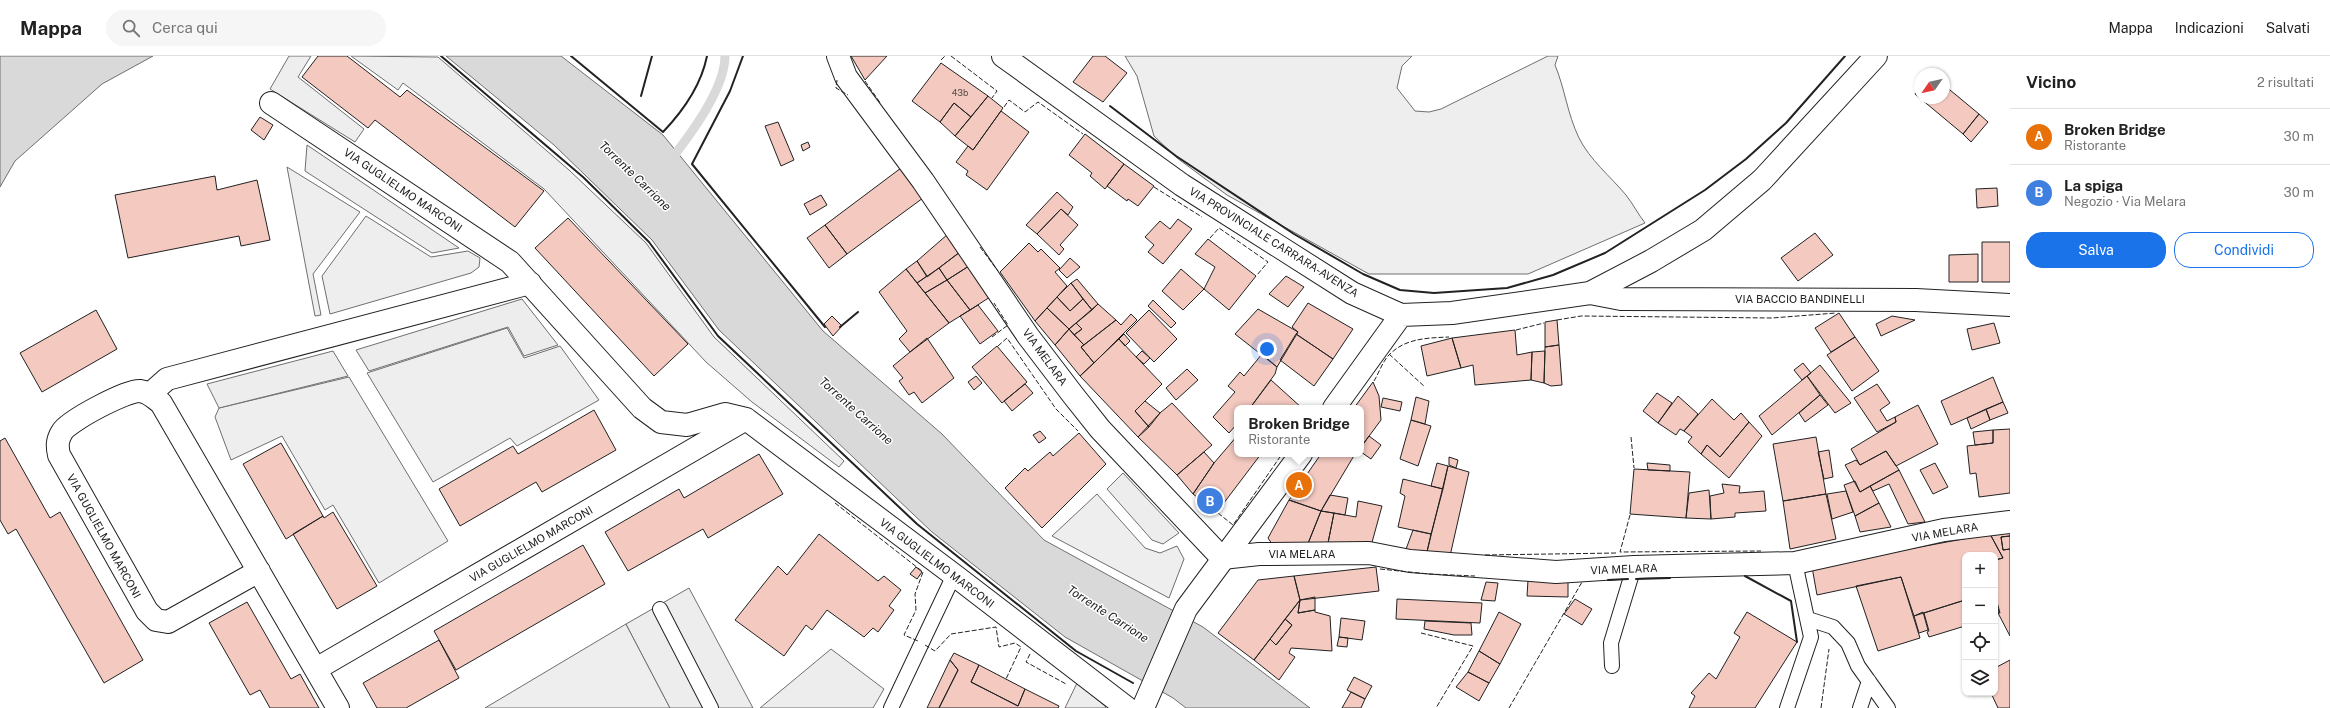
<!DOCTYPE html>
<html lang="it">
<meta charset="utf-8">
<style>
:root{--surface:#fff;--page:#f6f6f6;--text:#222;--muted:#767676;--line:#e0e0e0;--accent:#1a73e8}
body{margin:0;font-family:"Public Sans",sans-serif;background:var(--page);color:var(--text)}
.controls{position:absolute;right:12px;bottom:12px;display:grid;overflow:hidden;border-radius:8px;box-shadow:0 1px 3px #0004}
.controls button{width:36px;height:36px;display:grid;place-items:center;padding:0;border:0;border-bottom:1px solid var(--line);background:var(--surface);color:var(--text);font:20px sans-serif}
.compass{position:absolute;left:1914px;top:12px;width:36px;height:36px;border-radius:50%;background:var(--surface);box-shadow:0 1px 3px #0004;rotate:236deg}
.you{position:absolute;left:1267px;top:293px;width:14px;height:14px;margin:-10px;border:3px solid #fff;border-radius:50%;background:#1a73e8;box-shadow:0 0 0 6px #1a73e833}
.badge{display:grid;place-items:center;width:26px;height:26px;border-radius:50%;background:var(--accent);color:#fff;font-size:13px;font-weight:700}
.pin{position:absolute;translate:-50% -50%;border:2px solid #fff;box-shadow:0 1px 4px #0006}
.popup{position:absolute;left:1234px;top:349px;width:130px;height:52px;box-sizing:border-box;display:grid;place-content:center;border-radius:8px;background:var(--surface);filter:drop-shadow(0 1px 3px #0005);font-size:13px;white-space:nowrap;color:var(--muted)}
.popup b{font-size:15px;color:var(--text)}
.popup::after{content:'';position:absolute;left:50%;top:100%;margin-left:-8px;border:8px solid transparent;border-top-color:var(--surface)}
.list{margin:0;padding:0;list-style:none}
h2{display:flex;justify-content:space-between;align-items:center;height:52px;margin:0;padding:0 16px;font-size:17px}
h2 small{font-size:13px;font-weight:400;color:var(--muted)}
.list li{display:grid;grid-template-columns:26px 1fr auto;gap:12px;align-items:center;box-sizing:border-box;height:56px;padding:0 16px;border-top:1px solid var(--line)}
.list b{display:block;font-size:15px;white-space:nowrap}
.list p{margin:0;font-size:13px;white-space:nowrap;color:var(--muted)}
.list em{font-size:13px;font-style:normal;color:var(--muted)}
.actions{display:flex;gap:8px;padding:12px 16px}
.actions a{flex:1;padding:9px 0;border:1px solid var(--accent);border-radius:16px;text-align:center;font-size:14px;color:var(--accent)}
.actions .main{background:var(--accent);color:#fff}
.icon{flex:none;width:22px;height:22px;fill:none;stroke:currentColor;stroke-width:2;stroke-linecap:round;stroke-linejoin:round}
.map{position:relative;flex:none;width:2010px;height:652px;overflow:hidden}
header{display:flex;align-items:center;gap:24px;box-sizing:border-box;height:56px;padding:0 20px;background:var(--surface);border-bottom:1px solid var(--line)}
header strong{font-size:19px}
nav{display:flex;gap:22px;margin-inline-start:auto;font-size:14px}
.search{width:280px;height:36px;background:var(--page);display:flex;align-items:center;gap:10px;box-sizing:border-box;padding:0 14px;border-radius:22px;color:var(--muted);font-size:15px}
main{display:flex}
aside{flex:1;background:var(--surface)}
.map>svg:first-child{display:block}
</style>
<header>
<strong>Mappa</strong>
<div class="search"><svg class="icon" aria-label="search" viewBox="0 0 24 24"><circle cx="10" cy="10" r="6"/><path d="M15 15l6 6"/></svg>Cerca qui</div>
<nav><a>Mappa</a><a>Indicazioni</a><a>Salvati</a></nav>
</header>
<main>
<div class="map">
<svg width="2010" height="652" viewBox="0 0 2010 652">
<rect width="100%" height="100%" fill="#fff"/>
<path fill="#eee" stroke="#6f6f6f" d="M289,0H311L298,21L364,73L355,86L270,33Z
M351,0L438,1L569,114L646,187L714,281L844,405L839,411L752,346L706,306L544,133L403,27L398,34Z
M1125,0H1412L1402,10L1397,32L1415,55L1429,56L1441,53L1548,0H1558L1555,9C1565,33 1567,57 1579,82C1590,104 1610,120 1626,139C1633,148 1638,158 1645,167L1528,218H1369L1227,139L1177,102L1154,80L1137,20Z
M287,111L360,156L313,218L321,259L315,260Z
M366,160L431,201L468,195L480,202L479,211L471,217L330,258L322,220Z
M507,272L524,302L560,290L599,344L517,390L510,382L433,426L367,317Z
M349,321L448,485L379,527L333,449L325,454L282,380L231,404L215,361L219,352Z
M1097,438L1145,492L1160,497L1177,490L1184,503L1169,542L1052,480Z
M626,568L670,652H485Z"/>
<path fill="#ededed" stroke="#6f6f6f" d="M307,89L459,192L432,197L305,115Z
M522,243L558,289L524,300L508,271L369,315L356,294Z
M333,295L348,320L219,352L207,328Z
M1123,417L1179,477L1163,488L1152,484L1107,433Z
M689,532L753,652H670L626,568Z
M831,593L884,633L873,652H760Z
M1077,627L1105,650L1106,652H1065Z"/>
<path fill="#d9d9d9" stroke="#6f6f6f" d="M0,0H153L102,28L15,105L0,131Z
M446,0H561L663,79L823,275L942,378L1044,484L1203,571L1310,652H1186L1173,642L1065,581L932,476L719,274L652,184L554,89Z"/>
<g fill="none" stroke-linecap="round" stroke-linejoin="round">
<path stroke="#d9d9d9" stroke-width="9" d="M670,105C690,79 725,33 725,0"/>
</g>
<path fill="#f3c9c0" stroke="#222" d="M318,0H347L400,41L407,34L544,135L515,171L375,64L368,72L302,21Z
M851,0H887L865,24Z
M1093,0H1105L1127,17L1103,46L1073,26Z
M941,7L988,40L971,61L954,47L940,66L912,45Z
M1944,29L1979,58L1963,78L1915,38L1920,31V42H1944Z
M988,40L1003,52L973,94L955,80Z
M954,47L971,61L955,80L940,66Z
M1001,55L1029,76L987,134L966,119L968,115L956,106L968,90L973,94Z
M1979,58L1988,66L1971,86L1963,78Z
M260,61L273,69L264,84L251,74Z
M778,66L794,104L781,110L765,70Z
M1085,78L1124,108L1105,133L1090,120L1092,117L1069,99Z
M808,86L810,91L803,95L801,89Z
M1124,108L1154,130L1138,150L1128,143L1127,145L1107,130Z
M901,112L923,142L847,198L825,169Z
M215,120L217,134L257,124L270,184L241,190L239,180L128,202L115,139Z
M1997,132L1998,150L1977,152L1976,133Z
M1057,136L1073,151L1068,159L1061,153L1037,178L1026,169Z
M821,139L827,149L810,159L804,148Z
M1061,153L1078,169L1060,189L1064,193L1059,199L1037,178Z
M568,162L688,288L654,320L535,192Z
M1178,163L1192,173L1163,208L1148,196L1154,189L1145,181L1160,165L1170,173Z
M825,169L847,198L829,212L807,182Z
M1815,177L1833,199L1798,225L1781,202Z
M948,178L960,196L927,221L917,205Z
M1208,183L1256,220L1229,254L1204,233L1215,211L1195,198Z
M1982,186H2010V226H1982Z
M1029,187L1038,196L1041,193L1060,212L1055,216L1067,230L1035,265L1000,216Z
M960,196L969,210L947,224L939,212Z
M1978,198V226H1949V199Z
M1070,202L1080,211L1067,222L1059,214Z
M917,205L927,220L917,227L906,213Z
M969,210L990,241L970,254L947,224Z
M939,212L947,224L925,237L917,227Z
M906,213L949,267L910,296L899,283L907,275L879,236Z
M1181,213L1204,233L1183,254L1162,235Z
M1286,220L1304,231L1288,251L1269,238Z
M1077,223L1098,248L1092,254L1071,227Z
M947,224L970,254L949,267L925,237Z
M1071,227L1083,243L1070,255L1057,241Z
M1057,241L1070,255L1083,243L1092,254L1069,273L1047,252Z
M1153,244L1176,267L1171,272L1148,250Z
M1308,247L1353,273L1333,303L1296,278L1298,276L1292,271Z
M1098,248L1116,264L1084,289L1074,279L1082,273L1076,267Z
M978,249L998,275L980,288L960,260Z
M1047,252L1069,273L1055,289L1035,265Z
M1258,253L1298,276L1277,311L1235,278Z
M96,254L117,293L42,336L20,297Z
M1149,254L1177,283L1154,306L1126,277Z
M1839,257L1855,281L1831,296L1815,272Z
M1131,258L1137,264L1094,307L1081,291L1116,264L1121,269Z
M832,260L842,270L833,280L824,268Z
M1892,260L1915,264L1881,280L1876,268Z
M1557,264L1559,289L1545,291V266Z
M1076,267L1082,273L1074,279L1069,273Z
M1994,267L2000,287L1972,294L1967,273Z
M1069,273L1084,289L1081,291L1094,307L1080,320L1055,289Z
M1515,274L1517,299L1532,296L1531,324L1475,329L1473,309L1461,312L1452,282Z
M1124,278L1130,285L1125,290L1119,283Z
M1296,278L1333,303L1314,330L1280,304Z
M1855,281L1879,315L1852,335L1827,299Z
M927,282L954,322L922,347L914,336L909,339L899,325L903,322L893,310Z
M1452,282L1461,312L1427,320L1421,290Z
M1119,283L1162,328L1135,355L1149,371L1138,381L1080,320Z
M1559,289L1562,329L1551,330L1544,327L1545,291Z
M997,290L1027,326L1002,347L972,311Z
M1142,295L1150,302L1144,308L1136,301Z
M1545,295L1544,327L1531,324L1532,296Z
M1262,298L1277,311L1275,318L1250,352H1237V368L1229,377L1213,361L1235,336L1228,330L1240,316L1244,320Z
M1803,307L1811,317L1802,324L1794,314Z
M1820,309L1851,347L1835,357L1807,320Z
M1187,313L1198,324L1176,344L1166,332Z
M976,320L982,327L974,334L968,326Z
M1807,320L1820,339L1772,379L1759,360Z
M1993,321L2003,346L1951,369L1941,345Z
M1271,324L1302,352H1250Z
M1373,326L1379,340L1381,364L1361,391V352H1354Z
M1025,328L1033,337L1012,355L1004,345Z
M1877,328L1890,347L1880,354L1887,365L1895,361L1896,366L1877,376L1854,342Z
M1657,337L1672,347L1658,367L1643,355Z
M1820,339L1828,349L1805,366L1799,357Z
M1678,340L1698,358L1684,375L1680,373L1676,379L1658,367Z
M1416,341L1429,345L1425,368L1411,364Z
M1383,342L1402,346L1400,355L1381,351Z
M1712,343L1734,364L1741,357L1749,366L1720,401L1707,389L1701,398L1688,386L1692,381L1684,375Z
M1145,345L1160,357L1149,371L1135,355Z
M2003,346L2008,357L1990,364L1986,353Z
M1172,347L1212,389L1177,419L1138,381L1160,357Z
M1918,349L1938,388L1896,410L1886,395L1860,409L1851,393L1896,366L1895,361Z
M1986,353L1990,364L1971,373L1967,362Z
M594,354L616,394L542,436L536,426L460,470L439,433L513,390L518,398Z
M1411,364L1431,370L1418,410L1400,403Z
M1749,366L1762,380L1729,422L1701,398L1707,389L1720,401Z
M2010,373V437L1979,441L1976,417L1970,418L1967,390L1993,387V374Z
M1993,374V387L1975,389L1973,376Z
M1040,375L1046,382L1039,387L1033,379Z
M1079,377L1106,408L1042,472L1005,432L1025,412L1028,415L1050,396L1053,400Z
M1237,380V398H1261L1217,456L1193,438L1214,407Z
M1369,380L1381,389L1371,403L1361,396V391Z
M1816,381L1826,438L1783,445L1773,388Z
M5,382L50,462L60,456L143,604L104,627L16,473L8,478L0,464V385Z
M281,387L323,460L286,483L243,408Z
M1829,394L1833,421L1824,423L1818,396Z
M1886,395L1899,414L1860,436L1845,409L1856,404L1860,409Z
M1204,396L1214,407L1193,438L1177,419Z
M759,398L783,438L708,482L703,473L628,515L605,476L679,433L684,442Z
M1321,398H1355L1321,455L1289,444Z
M1449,401L1458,404L1456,412L1449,409Z
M1437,407L1448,410L1443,433L1431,430Z
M1647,407L1670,409V415L1648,414Z
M1935,407L1948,431L1933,438L1920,414Z
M1448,410L1469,416L1450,500H1426Z
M1634,413L1690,416L1686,462L1630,458Z
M1899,414L1925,466L1908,468L1889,428L1873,435L1870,430Z
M1403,423L1443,433L1431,478L1398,471L1405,440L1400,437Z
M1855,425L1860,436L1870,430L1879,447L1855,460L1844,429Z
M1722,428L1740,430L1739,437L1764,435L1766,455L1735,457V461L1711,463L1710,440L1724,437Z
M1709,434L1711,463L1686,462L1689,437Z
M1846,435L1853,456L1832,463L1827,438Z
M1826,438L1836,483L1790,493L1783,445Z
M1330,439L1348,442L1345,459L1321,455Z
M1289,444L1321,455L1307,490L1272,488L1268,482Z
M1358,445L1382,450L1371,490L1327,492L1334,457L1356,461Z
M1879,447L1891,471L1860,476L1855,460Z
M1321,455L1334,457L1327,492L1307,490Z
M333,456L377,530L337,553L293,478L323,460L324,462Z
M1413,474L1431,478L1426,500L1405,496Z
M2010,474V480L2001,481L2003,494L2010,493V580L1998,557H2000L1995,539V504L2003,502L1990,478Z
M819,478L878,525L884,520L901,534L889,550L894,554L878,576L873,572L864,581L827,554L812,574L806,569L784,600L735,564L778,510L787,519Z
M1990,478L2003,502L1995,504V499H1965V544L1914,560L1901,521L1817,539L1812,511Z
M2010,480V493L2003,494L2001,481Z
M583,489L605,528L456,614L434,575Z
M916,511L922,516L917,523L910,518Z
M1376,511L1379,535L1300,544L1294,520Z
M1294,520L1300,544L1254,604L1218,577L1258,524Z
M1901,521L1920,582L1878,595L1856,530Z
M1528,524L1568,525V541L1527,540Z
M1486,526L1498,527L1495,545L1481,544Z
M1315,541V554L1298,557L1300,544Z
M1995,542L1999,556L1995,560Z
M1397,543L1482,547L1480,567L1396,563Z
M1575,543L1592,553L1582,569L1564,558Z
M1300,544L1298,557L1315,554V556L1330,560L1332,595L1291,592L1289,597L1295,601L1279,624L1254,604L1270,583L1276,589L1292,569L1285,563Z
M1965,544V570L1929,581L1927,576L1929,575L1924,557Z
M247,546L291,623L300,618L319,652H270L260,634L250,639L209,567Z
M1499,556L1521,568L1500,608L1479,595Z
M1747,556L1797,586L1755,652H1689L1695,640L1691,637L1709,617L1716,623L1740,581L1734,577Z
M1923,556L1928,574L1919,577L1914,560Z
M1341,562L1365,565L1362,584L1339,581Z
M1285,563L1292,569L1276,589L1270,583Z
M1425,565L1471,567L1472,579H1454L1424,573Z
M1339,581L1348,582L1347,591L1337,590Z
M439,584L459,622L406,652H377L363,627Z
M1479,595L1500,608L1489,627L1468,616Z
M954,597L979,609L971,626L1018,650L1025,633L1059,650L1058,652H939L958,614L950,604Z
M950,604L958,614L939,652H927Z
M2010,604V652H1998L1991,637H1995V612Z
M979,609L1025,633L1018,650L971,626Z
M1468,616L1489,627L1479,645L1456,631Z
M1354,621L1372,630L1365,643L1347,634Z
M1351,636L1365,643L1361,652H1342Z"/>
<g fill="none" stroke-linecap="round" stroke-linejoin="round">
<g stroke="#222" stroke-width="16">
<path id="service" d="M660,553L711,652
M1808,563L1833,571L1848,587L1858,610L1888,652
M1612,610L1611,587L1634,511
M891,652L954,519
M1787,652L1811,581L1795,507
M1860,652L1869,625"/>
</g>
<g stroke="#222" stroke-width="24">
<path id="minor" d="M838,0L846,21L923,125L1028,280L1073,339L1100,373L1222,502L1259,498L1369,497L1410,505L1556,516L1634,511L1795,507L1944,474L2010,466
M271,47L510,206L642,352L661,366L687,369L725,358L746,363L954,519L1127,652
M1590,237L1621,243L1916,244L2010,249
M150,338L167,323L530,227
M259,515L168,566L156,564L147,555L59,399C57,390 57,384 62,376C68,365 127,334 140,335C149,336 154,342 161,347L338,652
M316,613L746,363"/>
</g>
<g stroke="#222" stroke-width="24">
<path id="secondary" d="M1003,0L1182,129L1352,237L1401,259L1452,257L1590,237L1651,205L1703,174L1762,124L1876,0
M1334,352L1401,259
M1143,652L1186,553L1301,398"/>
</g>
<use href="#service" stroke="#fff" stroke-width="14"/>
<use href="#minor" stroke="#fff" stroke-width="22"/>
<use href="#secondary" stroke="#fff" stroke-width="22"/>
<path stroke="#222" stroke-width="1" stroke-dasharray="5 2" stroke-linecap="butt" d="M951,0L997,35L992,42
M941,4L945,0
M837,24L836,32L848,39
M865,25L881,48
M1004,51L1009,44L1025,56L1038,46L1083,78
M1154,131L1202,161
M1210,182L1219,172L1268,206L1257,219
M980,191L998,215
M1557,264L1581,260L1772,262L1836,257
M1516,274L1544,267
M992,281L1008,269L994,247
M998,290L1007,282L1056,353L1078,375
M1389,298L1425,331
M1374,325C1379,317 1383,304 1390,298C1406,282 1428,282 1449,281
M1314,352L1315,351
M1631,381L1634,412
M835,447L923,516L915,538L916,554L904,579L918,585
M1218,457L1233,469L1282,398
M1630,459L1620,496L1761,495
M1485,499L1617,497
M1380,513L1429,518L1475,520
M1421,577L1473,590L1436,652
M925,589L935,595L951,578L996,571L999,591L1015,587L1021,591L1006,623
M1030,598L1026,606L1066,628
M1509,652L1582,526
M1821,652L1829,593"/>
<path stroke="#222" stroke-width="2" d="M441,0L583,121L649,186L718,280L917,468L1076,595L1133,627
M571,0L663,76C684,54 701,30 707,0
M743,0L730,35L692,108L825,271
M641,40L652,0
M1110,50L1176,100L1294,178L1363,218L1400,234L1434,237L1507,232L1553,219L1605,197L1705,134L1746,103L1786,67L1845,0
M840,271L858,256
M1745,520L1791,545L1797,586
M1636,523L1670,522
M1608,524L1628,523"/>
</g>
<g text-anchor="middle" stroke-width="3" stroke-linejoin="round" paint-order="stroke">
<g font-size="9" fill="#564c4a">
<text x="960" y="40">43b</text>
</g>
<g font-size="11" fill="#222" stroke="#fff">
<text transform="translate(403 134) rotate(34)" y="4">VIA GUGLIELMO MARCONI</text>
<text transform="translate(1274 186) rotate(32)" y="4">VIA PROVINCIALE CARRARA-AVENZA</text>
<text x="1800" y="247">VIA BACCIO BANDINELLI</text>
<text transform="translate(1045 301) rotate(54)" y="4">VIA MELARA</text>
<text transform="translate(1945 476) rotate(-10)" y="4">VIA MELARA</text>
<text transform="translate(104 480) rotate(61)" y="4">VIA GUGLIELMO MARCONI</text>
<text transform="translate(531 488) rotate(-30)" y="4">VIA GUGLIELMO MARCONI</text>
<text x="1302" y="502">VIA MELARA</text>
<text transform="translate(937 507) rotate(37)" y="4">VIA GUGLIELMO MARCONI</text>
<text transform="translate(1624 513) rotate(-2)" y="4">VIA MELARA</text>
</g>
<g font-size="12" font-style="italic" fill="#222" stroke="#fff">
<text transform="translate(635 120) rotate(44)" y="4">Torrente Carrione</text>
<text transform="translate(856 355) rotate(42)" y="4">Torrente Carrione</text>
<text transform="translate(1108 558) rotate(33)" y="4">Torrente Carrione</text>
</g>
</g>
</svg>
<div class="controls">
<button>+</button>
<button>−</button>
<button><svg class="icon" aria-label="locate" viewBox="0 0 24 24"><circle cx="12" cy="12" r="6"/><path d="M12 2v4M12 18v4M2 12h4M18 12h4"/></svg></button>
<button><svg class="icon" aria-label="layers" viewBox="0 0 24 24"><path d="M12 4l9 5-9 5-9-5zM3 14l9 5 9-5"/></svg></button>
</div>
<svg class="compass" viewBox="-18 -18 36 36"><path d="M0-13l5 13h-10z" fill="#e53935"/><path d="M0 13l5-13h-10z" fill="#767676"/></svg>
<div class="you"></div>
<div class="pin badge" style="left:1299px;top:429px;background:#e8710a">A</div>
<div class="popup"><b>Broken Bridge</b>Ristorante</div>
<div class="pin badge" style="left:1210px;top:445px;background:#3f7fe0">B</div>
</div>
<aside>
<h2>Vicino<small>2 risultati</small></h2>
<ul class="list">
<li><span class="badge" style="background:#e8710a">A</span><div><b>Broken Bridge</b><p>Ristorante</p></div><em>30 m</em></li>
<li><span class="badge" style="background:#3f7fe0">B</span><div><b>La spiga</b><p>Negozio · Via Melara</p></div><em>30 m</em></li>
</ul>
<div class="actions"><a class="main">Salva</a><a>Condividi</a></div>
</aside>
</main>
